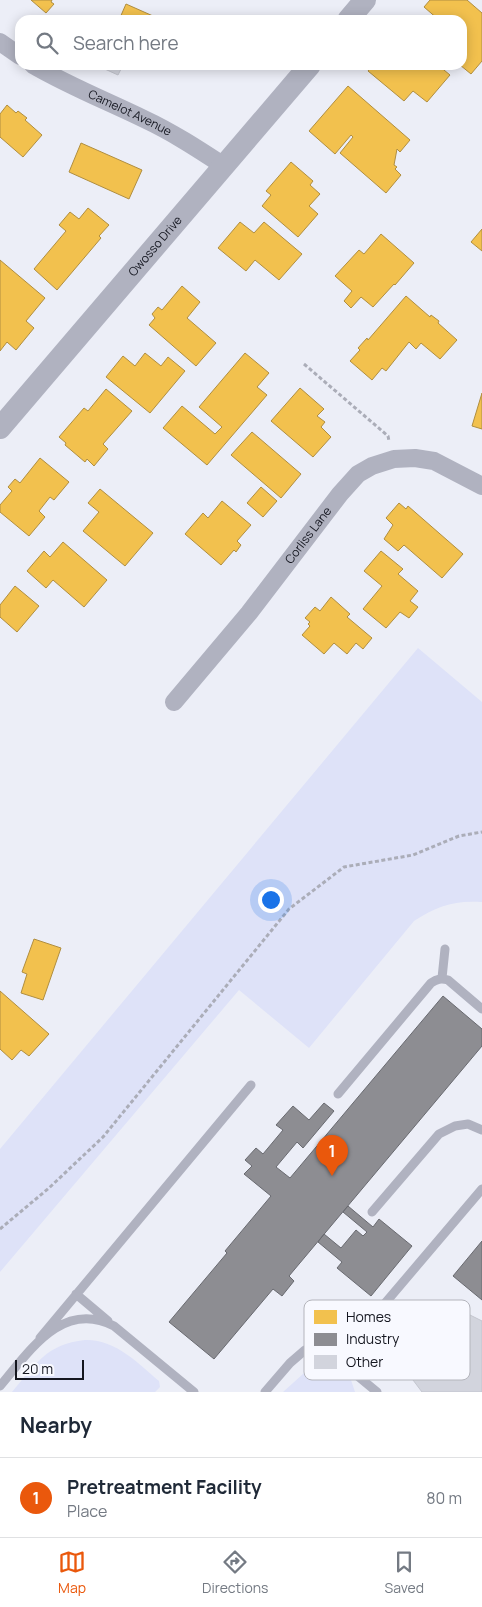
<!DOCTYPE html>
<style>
:root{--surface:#fff;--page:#f6f6f7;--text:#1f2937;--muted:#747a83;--line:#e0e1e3;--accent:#ea580c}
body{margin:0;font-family:Manrope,sans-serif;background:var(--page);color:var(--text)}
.scale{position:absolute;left:15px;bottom:12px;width:69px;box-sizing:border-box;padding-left:5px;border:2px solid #151720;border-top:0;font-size:14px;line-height:18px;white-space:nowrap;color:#151720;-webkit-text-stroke:4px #f8f9ff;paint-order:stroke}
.you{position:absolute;left:270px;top:899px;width:18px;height:18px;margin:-12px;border:4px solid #fff;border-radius:50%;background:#1a73e8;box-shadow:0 0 0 8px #1a73e833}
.badge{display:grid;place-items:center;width:32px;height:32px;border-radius:50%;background:var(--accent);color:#fff;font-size:16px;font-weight:700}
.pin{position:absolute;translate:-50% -41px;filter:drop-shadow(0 1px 2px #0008)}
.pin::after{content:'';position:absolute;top:26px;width:18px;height:15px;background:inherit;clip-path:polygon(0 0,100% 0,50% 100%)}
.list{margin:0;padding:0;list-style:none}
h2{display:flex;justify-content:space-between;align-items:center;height:65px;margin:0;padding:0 20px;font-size:21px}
h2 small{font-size:16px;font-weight:400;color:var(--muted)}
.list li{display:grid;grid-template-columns:32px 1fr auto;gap:15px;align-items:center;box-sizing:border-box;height:80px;padding:0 20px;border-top:1px solid var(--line)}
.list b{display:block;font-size:19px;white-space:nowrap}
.list p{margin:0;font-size:16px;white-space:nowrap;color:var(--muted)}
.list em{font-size:16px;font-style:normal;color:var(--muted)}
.icon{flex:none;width:28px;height:28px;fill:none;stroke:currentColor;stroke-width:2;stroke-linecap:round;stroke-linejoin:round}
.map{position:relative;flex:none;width:482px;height:1392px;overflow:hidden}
.search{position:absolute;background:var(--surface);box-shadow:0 2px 12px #0003;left:15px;right:15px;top:15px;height:55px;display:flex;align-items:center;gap:12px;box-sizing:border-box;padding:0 18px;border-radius:15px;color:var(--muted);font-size:19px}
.sheet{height:145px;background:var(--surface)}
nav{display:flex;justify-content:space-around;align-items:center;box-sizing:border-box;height:70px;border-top:1px solid var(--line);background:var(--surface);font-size:14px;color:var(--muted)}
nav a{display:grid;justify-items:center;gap:2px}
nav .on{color:var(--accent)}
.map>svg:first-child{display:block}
</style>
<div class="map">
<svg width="482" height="1392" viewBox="0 0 482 1392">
<rect width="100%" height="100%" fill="#eceef7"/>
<path fill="#dee2f8" d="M418,648L482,702V902C454,900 437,906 414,921L309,1048L239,990L0,1272V1149Z
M85,1340C115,1339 138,1363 159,1381L160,1387L155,1392H12C35,1365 46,1344 85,1340Z
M325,1358L351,1380L355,1392H283L314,1364Z"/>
<path fill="#f2c14e" stroke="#b08e40" d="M31,0H52L51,2L54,4L46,13Z
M430,0H467L482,13V61L471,74L460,65H462V20H439L424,7Z
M126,4L162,20H119Z
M373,65H438L450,75L427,102L413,91L404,101L368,71Z
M348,86L410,140L400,152L397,149L394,165L397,167L395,169L401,175L386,193L340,153L353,137L351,135L335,154L309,131Z
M7,105L16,113L18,111L27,118L25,120L42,135L23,157L0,137V114Z
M81,143L142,170L129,199L69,172Z
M291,162L313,181L310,185L320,194L309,206L318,214L298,237L262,206L271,195L266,191Z
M88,208L109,225L99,236L101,238L57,290L34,269L66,231L59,225L70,212L79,219Z
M240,222L254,233L264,222L302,254L279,280L255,260L246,271L218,248Z
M482,229V251L471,242Z
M381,234L414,263L395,285L394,284L373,307L361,297L351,308L344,301L352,291L335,276L359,250L364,254Z
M0,260L45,298L26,321L34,328L16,350L7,342L0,351Z
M182,286L200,302L187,318L216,343L196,366L149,325L155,318L152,314L158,307L162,310Z
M406,296L430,317L431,315L439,321L438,323L457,340L440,359L421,343L416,349L409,342L386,371L382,368L372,380L350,361L360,350L358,348L367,338L368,340Z
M145,353L161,366L168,357L185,371L150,413L106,377L123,356L135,366Z
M245,353L269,373L257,387L267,395L207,465L163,428L182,406L215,434L222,427L199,407Z
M300,388L324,409L317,416L325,422L321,427L331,437L313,457L271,421Z
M106,389L132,411L103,444L108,449L94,466L87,459L85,462L65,445L66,443L59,437L84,408L88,411Z
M482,393V429L472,426Z
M252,432L301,474L281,498L231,455Z
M40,458L69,482L54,500L50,497L39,511L45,517L29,536L0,512V505L12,491L8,487L15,479L20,483Z
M261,487L277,501L263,517L247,503Z
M100,489L153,533L125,566L83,531L99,512L88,503Z
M222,501L251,525L237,541L241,545L236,552L234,550L221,565L185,534L203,513L208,518Z
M399,503L406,509L408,506L463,554L442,578L404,545L398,551L384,539L393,525L386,518Z
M63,542L107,580L84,607L53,580L46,588L27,571L44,551L50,557Z
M381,551L403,569L398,574L418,591L410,601L418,607L409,618L400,612L386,628L363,609L382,586L364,571Z
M15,586L39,606L17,632L0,617V605Z
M331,597L350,614L347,617L372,638L363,649L356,643L347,654L334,643L324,654L302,635L310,626L308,624L310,622L305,618L315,607L320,611Z
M34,939L61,948L43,1000L21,993L27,974L22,972Z
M0,991L49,1034L29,1056L21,1050L12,1060L0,1049Z"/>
<path fill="#8d8d92" stroke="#696a70" d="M443,996L482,1029V1046L289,1276L294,1281L282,1296L273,1289L214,1359L169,1322L227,1253L225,1251L271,1196L244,1174L252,1166L245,1160L256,1148L263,1154L283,1130L276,1125L293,1106L309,1120L324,1103L334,1111L303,1148L297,1142L276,1167L290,1178Z
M348,1206L373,1227L379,1219L412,1246L371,1296L337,1268L342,1262L318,1242L324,1234L341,1248L356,1230L363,1236L367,1232L343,1212Z
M482,1241V1300L453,1276Z"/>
<path fill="#d2d4dd" stroke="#c3c5ce" d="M96,65H123L118,75Z
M453,1311L466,1313L482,1321V1392H422L413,1380L409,1367L408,1353L412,1340L419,1328L429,1320L441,1314Z"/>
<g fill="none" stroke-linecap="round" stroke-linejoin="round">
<path stroke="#abadb8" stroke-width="3" stroke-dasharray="4 2.5" stroke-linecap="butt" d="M304,364L388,436L389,441
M0,1229L49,1188L103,1137L289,909L344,867L413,855L459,836L482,832"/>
<path stroke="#b0b2c0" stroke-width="9" d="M442,978L445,949
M338,1094L431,983C437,979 441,978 448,980L482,1009
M372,1212L439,1134L455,1126L468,1124L482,1130
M76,1294L108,1321
M40,1338L251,1085
M319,1344L377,1392
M0,1386C29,1352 62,1299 114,1326L194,1392
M265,1392L290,1363L305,1350L369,1320L375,1315L482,1189"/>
<g stroke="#b0b2c0" stroke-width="18">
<path d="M0,42L20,56"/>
<path id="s1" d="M33,65C69,86 107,101 144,119C172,132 198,149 224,166"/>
<path id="s2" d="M174,702L249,613L340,494L358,474L372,466L394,459L415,458L434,461L482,486"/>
</g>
<g stroke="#b0b2c0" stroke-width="22">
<path d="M348,20L365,0"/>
<path id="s3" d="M0,428L310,65"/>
</g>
</g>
<g text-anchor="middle" stroke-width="5" stroke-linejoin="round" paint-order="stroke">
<g font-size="12" fill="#151720" stroke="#f8f9ff">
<text dy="4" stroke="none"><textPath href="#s1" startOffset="108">Camelot Avenue</textPath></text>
<text dy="4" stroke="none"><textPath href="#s3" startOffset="239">Owosso Drive</textPath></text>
<text dy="4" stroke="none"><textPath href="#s2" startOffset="214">Corliss Lane</textPath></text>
</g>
</g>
<rect x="304" y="1300" width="166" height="80" rx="8" fill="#f8f9ff" stroke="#b4b5bc" stroke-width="1"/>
<rect x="314" y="1310" width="23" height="14" fill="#f2c14e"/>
<rect x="314" y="1333" width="23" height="13" fill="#8d8d92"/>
<rect x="314" y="1355" width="23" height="14" fill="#d2d4dd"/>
<g font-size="14" fill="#151720">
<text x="346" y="1322">Homes</text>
<text x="346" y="1344">Industry</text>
<text x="346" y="1367">Other</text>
</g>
</svg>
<div class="scale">20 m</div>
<div class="you"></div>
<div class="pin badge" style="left:332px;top:1176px">1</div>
<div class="search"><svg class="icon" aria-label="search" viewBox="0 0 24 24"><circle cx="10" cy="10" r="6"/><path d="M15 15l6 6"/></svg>Search here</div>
</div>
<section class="sheet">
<h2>Nearby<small></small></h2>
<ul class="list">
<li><span class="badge">1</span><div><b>Pretreatment Facility</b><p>Place</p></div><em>80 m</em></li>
</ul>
</section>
<nav>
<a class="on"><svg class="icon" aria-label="map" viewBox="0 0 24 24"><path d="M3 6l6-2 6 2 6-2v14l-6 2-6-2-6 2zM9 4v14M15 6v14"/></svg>Map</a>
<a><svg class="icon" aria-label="directions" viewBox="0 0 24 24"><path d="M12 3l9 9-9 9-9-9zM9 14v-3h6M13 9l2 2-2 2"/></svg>Directions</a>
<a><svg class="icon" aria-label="saved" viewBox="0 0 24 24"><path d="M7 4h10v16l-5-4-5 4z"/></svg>Saved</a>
</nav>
